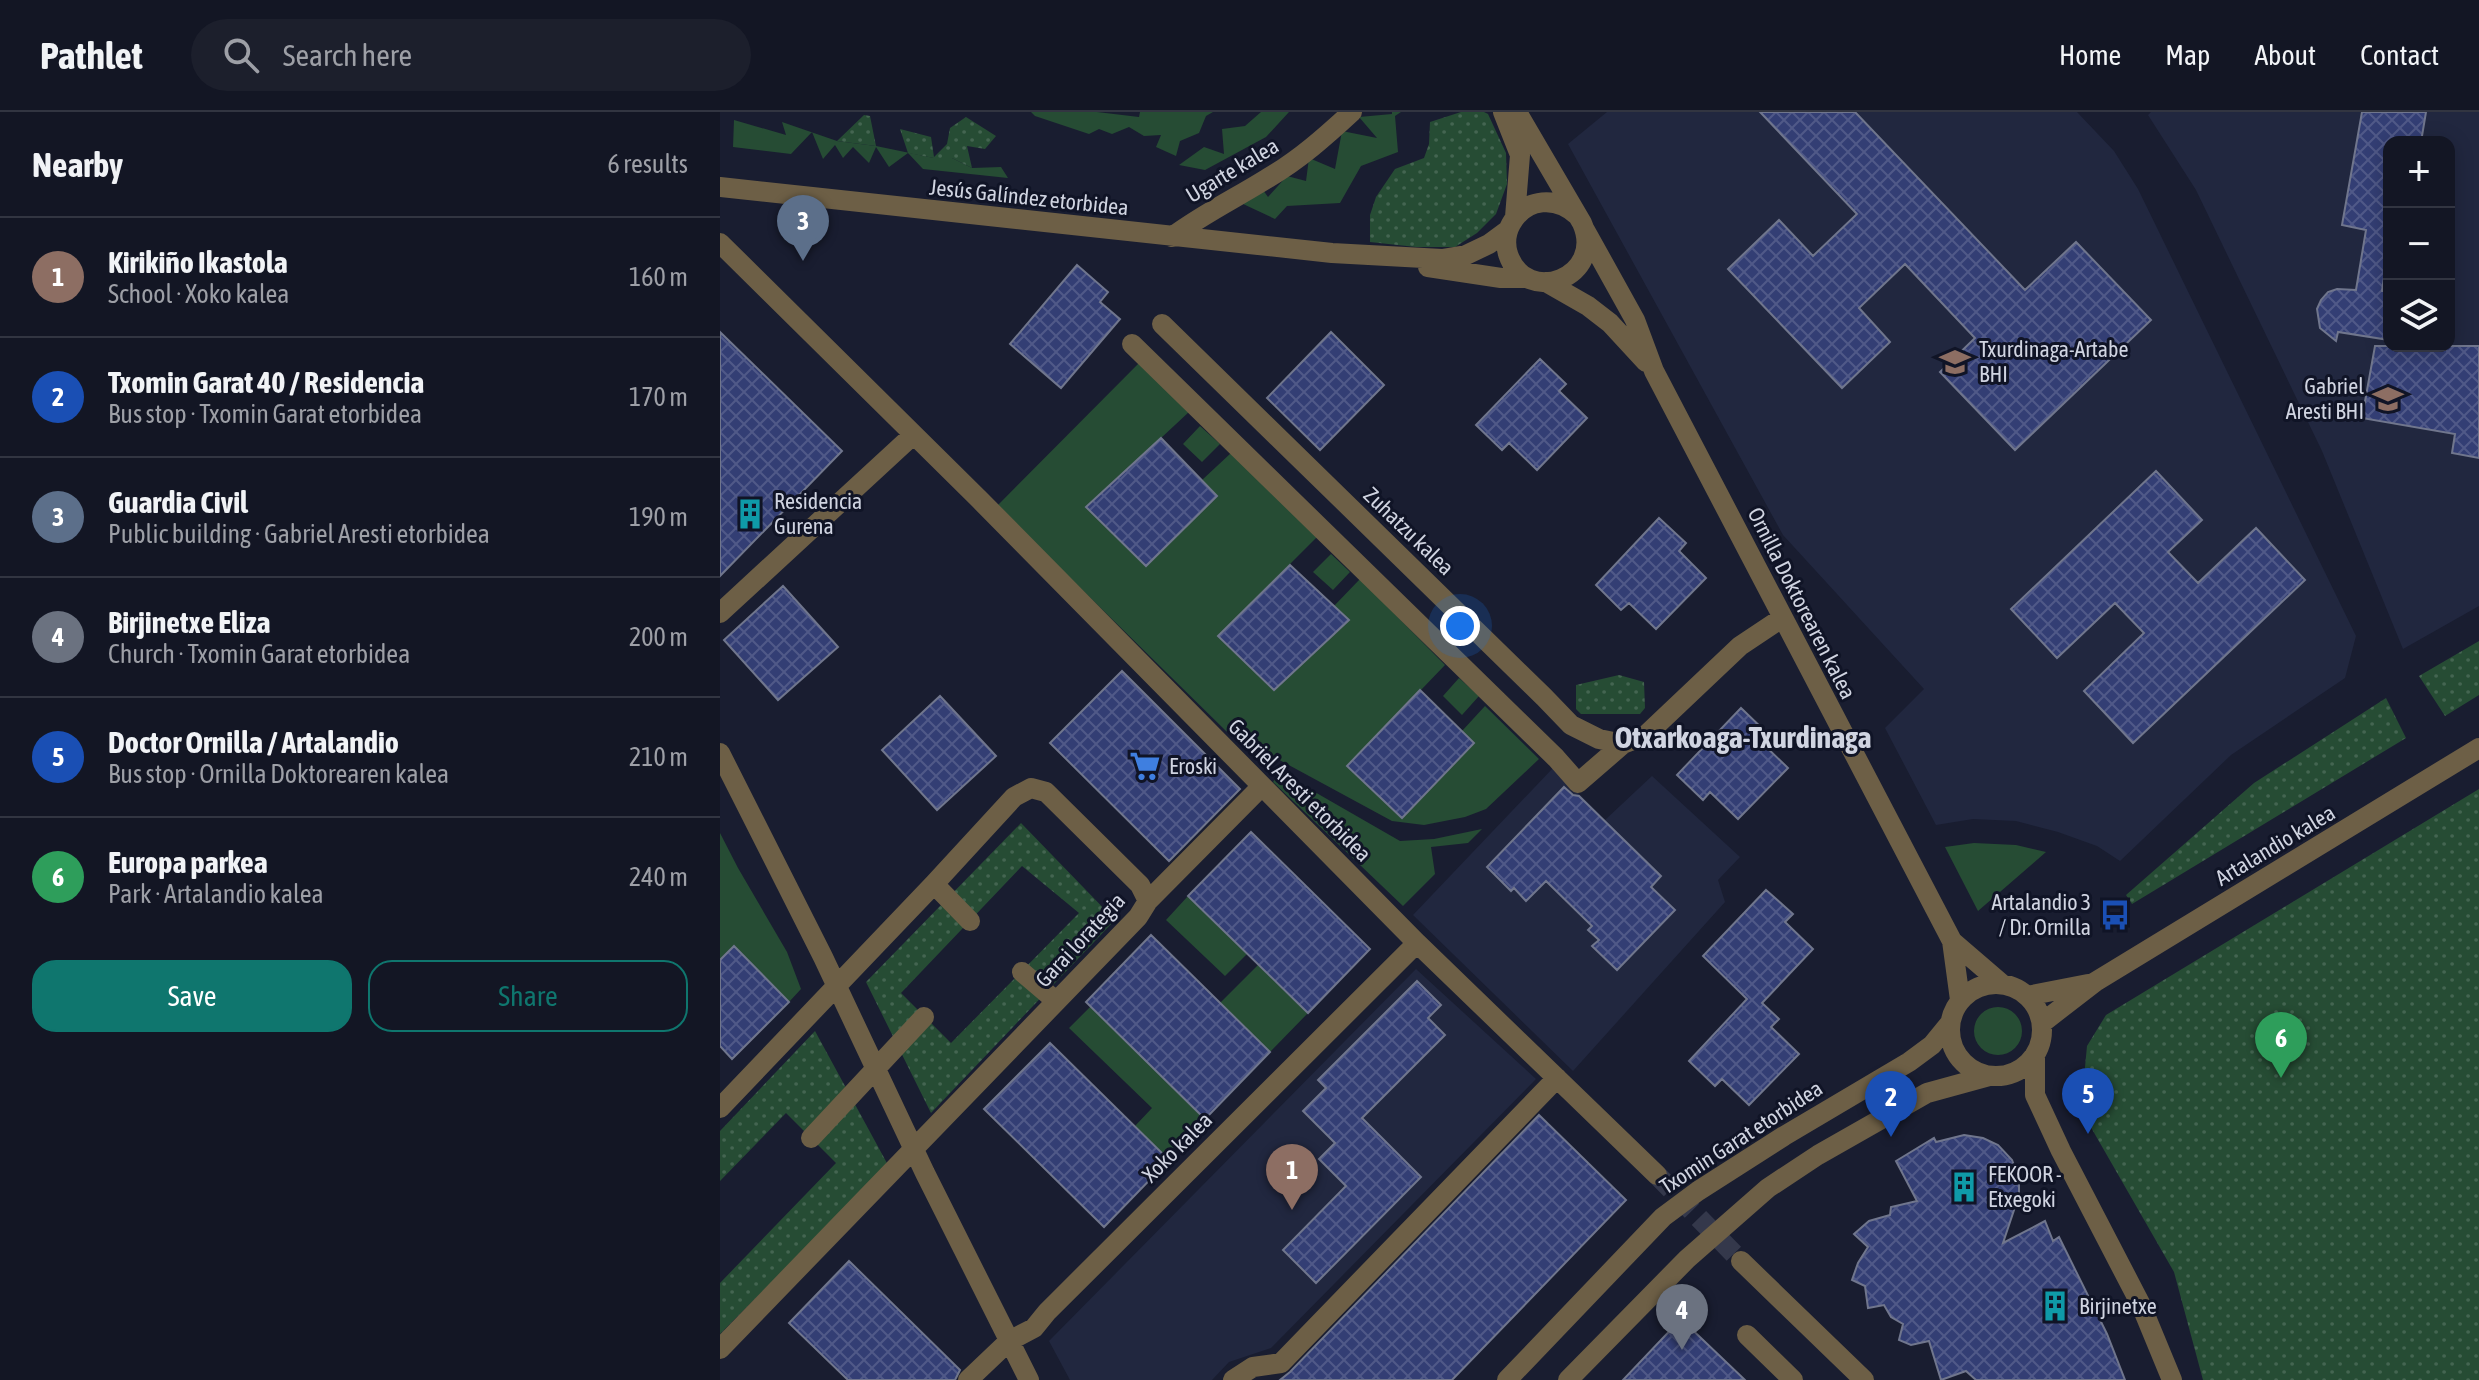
<!DOCTYPE html>
<meta charset="utf-8">
<style>
:root{--surface:#131624;--page:#1c1f2c;--text:#f1f3f6;--muted:#9d9fa6;--line:#323541;--accent:#0f766e}
body{margin:0;font-family:"Asap Condensed",sans-serif;background:var(--page);color:var(--text)}
.controls{position:absolute;right:24px;top:24px;display:grid;overflow:hidden;border-radius:16px;box-shadow:0 4px 20px #0003}
.controls button{width:72px;height:72px;display:grid;place-items:center;padding:0;border:0;border-bottom:2px solid var(--line);background:var(--surface);color:var(--text);font:40px sans-serif}
.you{position:absolute;left:740px;top:514px;width:28px;height:28px;margin:-20px;border:6px solid #fff;border-radius:50%;background:#1a73e8;box-shadow:0 0 0 12px #1a73e833}
.badge{display:grid;place-items:center;width:52px;height:52px;border-radius:50%;background:var(--accent);color:#fff;font-size:26px;font-weight:700}
.pin{position:absolute;translate:-50% -66px;filter:drop-shadow(0 2px 4px #0008)}
.pin::after{content:'';position:absolute;top:42px;width:28px;height:24px;background:inherit;clip-path:polygon(0 0,100% 0,50% 100%)}
.list{margin:0;padding:0;list-style:none}
h2{display:flex;justify-content:space-between;align-items:center;height:104px;margin:0;padding:0 32px;font-size:34px}
h2 small{font-size:26px;font-weight:400;color:var(--muted)}
.list li{display:grid;grid-template-columns:52px 1fr auto;gap:24px;align-items:center;box-sizing:border-box;height:120px;padding:0 32px;border-top:2px solid var(--line)}
.list b{display:block;font-size:30px;white-space:nowrap}
.list p{margin:0;font-size:26px;white-space:nowrap;color:var(--muted)}
.list em{font-size:26px;font-style:normal;color:var(--muted)}
.actions{display:flex;gap:16px;padding:24px 32px}
.actions a{flex:1;padding:18px 0;border:2px solid var(--accent);border-radius:24px;text-align:center;font-size:28px;color:var(--accent)}
.actions .main{background:var(--accent);color:#fff}
.icon{flex:none;width:44px;height:44px;fill:none;stroke:currentColor;stroke-width:2;stroke-linecap:round;stroke-linejoin:round}
.map{position:relative;flex:none;width:1759px;height:1268px;overflow:hidden}
header{display:flex;align-items:center;gap:48px;box-sizing:border-box;height:112px;padding:0 40px;background:var(--surface);border-bottom:2px solid var(--line)}
header strong{font-size:38px}
nav{display:flex;gap:44px;margin-inline-start:auto;font-size:28px}
.search{width:560px;height:72px;background:var(--page);display:flex;align-items:center;gap:20px;box-sizing:border-box;padding:0 28px;border-radius:44px;color:var(--muted);font-size:30px}
main{display:flex}
aside{flex:1;background:var(--surface)}
.map>svg:first-child{display:block}
</style>
<header>
<strong>Pathlet</strong>
<div class="search"><svg class="icon" aria-label="search" viewBox="0 0 24 24"><circle cx="10" cy="10" r="6"/><path d="M15 15l6 6"/></svg>Search here</div>
<nav><a>Home</a><a>Map</a><a>About</a><a>Contact</a></nav>
</header>
<main>
<aside>
<h2>Nearby<small>6 results</small></h2>
<ul class="list">
<li><span class="badge" style="background:#8d6e63">1</span><div><b>Kirikiño Ikastola</b><p>School · Xoko kalea</p></div><em>160 m</em></li>
<li><span class="badge" style="background:#1a4fb4">2</span><div><b>Txomin Garat 40 / Residencia</b><p>Bus stop · Txomin Garat etorbidea</p></div><em>170 m</em></li>
<li><span class="badge" style="background:#5c6f8a">3</span><div><b>Guardia Civil</b><p>Public building · Gabriel Aresti etorbidea</p></div><em>190 m</em></li>
<li><span class="badge" style="background:#6b7280">4</span><div><b>Birjinetxe Eliza</b><p>Church · Txomin Garat etorbidea</p></div><em>200 m</em></li>
<li><span class="badge" style="background:#1a4fb4">5</span><div><b>Doctor Ornilla / Artalandio</b><p>Bus stop · Ornilla Doktorearen kalea</p></div><em>210 m</em></li>
<li><span class="badge" style="background:#2e9e5b">6</span><div><b>Europa parkea</b><p>Park · Artalandio kalea</p></div><em>240 m</em></li>
</ul>
<div class="actions"><a class="main">Save</a><a>Share</a></div>
</aside>
<div class="map">
<svg width="1759" height="1268" viewBox="0 0 1759 1268">
<defs>
<pattern id="park-dots" width="8" height="8" patternUnits="userSpaceOnUse" patternTransform="scale(2)"><rect width="8" height="8" fill="#264c34"/><path d="M2 2h.1M6 6h.1" fill="none" stroke="#446551" stroke-width="1.8" stroke-linecap="round"/></pattern>
<pattern id="building-cross-hatch" width="8" height="8" patternUnits="userSpaceOnUse" patternTransform="scale(2)"><rect width="8" height="8" fill="#333e74"/><path d="M0 0l8 8M0 8l8-8" fill="none" stroke="#505988"/></pattern>
</defs>
<rect width="100%" height="100%" fill="#191d30"/>
<path fill="#21273f" fill-rule="evenodd" d="M887,0H1357L1394,39L1418,77L1636,524L1625,566L1511,643L1400,749L1377,734L1338,720L1296,709L1253,707L1216,713L1165,616L1204,577L1063,423L848,32Z
M1431,0H1759V494L1683,537L1602,339L1476,78L1428,3ZM1669,30H1729V234H1669Z
M833,656L885,708L932,664L1020,745L998,768L1005,790L853,959L693,803Z
M696,857L816,967L551,1236L509,1250L492,1268H350L329,1229Z"/>
<path fill="#264c34" d="M311,0H377L419,5L420,0H493L486,4L479,21L460,29L456,44L436,35L441,23L424,24L409,15L392,22L379,17L369,22L315,4Z
M541,0H569L546,25L485,58L459,53L484,35L504,42L502,17L525,14Z
M672,0H681L675,4L678,40L641,54L620,91L567,94L555,107L521,91L543,78L548,85L567,64L586,69L589,46L615,57L622,19L657,26L639,5L672,2Z
M14,8L66,23L62,10L117,29L156,34L214,46H232L252,56L281,55L288,66L203,57L188,41L169,55L156,35L149,51L133,35L123,46L115,33L103,47L92,20L71,42L13,35Z
M419,251L470,299L367,395L426,453L497,385L482,368L511,341L597,425L499,523L628,508L614,494L640,467L725,553L628,654L682,706L754,631L742,619L765,594L819,647L766,697L745,705L704,713L672,709L506,619L277,394Z
M480,314L500,332L482,350L463,332Z
M611,442L630,460L613,478L593,460Z
M739,566L759,584L742,603L723,584Z
M560,660L680,729L714,727L762,717L748,731L711,735L715,762L683,794L553,670Z
M0,721L18,756L67,840L81,877L69,890L14,834L0,848Z
M1254,731L1296,733L1326,740L1258,799L1225,735Z
M468,784L527,842L505,864L446,808Z
M538,853L588,901L550,940L500,891Z
M371,894L485,1007L449,1048L415,1014L432,996L349,916Z
M1254 919a24 24 0 1 1 48 0a24 24 0 1 1-48 0Z"/>
<path fill="url(#park-dots)" fill-rule="evenodd" d="M741,0H764L768,2L786,41L787,72L776,102L757,121L735,135H696L650,130V103L656,85L675,57L704,46L709,32L710,10Z
M144,3L150,4L156,34L117,29Z
M246,5L276,24L265,37L247,34L252,56L232,46H214L188,41L180,17L211,25L214,45L227,32L230,16Z
M1759,529V583L1725,604L1699,564Z
M899,563L924,570L925,596L920,602H861L856,597V573Z
M1666,586L1686,626L1412,792L1406,783L1534,671Z
M1759,677V1268H1483L1454,1160L1361,998L1367,934L1386,903Z
M301,711L395,808L211,1001L146,870ZM302,754L359,801L231,931L181,881Z
M95,919L168,1053L0,1222V1171L116,1051L66,1001L0,1069V1019Z"/>
<path fill="url(#building-cross-hatch)" stroke="#70768d" stroke-width="2" d="M1040,0H1135L1305,178L1356,130L1431,208L1295,338L1220,260L1255,226L1185,152L1139,196L1170,230L1122,276L1008,157L1059,108L1093,144L1137,102Z
M1642,0H1706L1701,30H1669V131L1662,179L1669,180V228L1618,220L1616,229L1600,216L1597,197L1601,188L1608,180L1617,177L1636,178L1646,118L1622,113Z
M357,153L388,180L380,190L400,207L341,276L290,232Z
M0,220L122,339L0,464Z
M611,220L664,273L600,338L547,286Z
M1655,234H1759V346L1732,341L1735,322L1642,306Z
M820,247L846,272L839,279L867,306L817,358L789,331L782,338L756,313Z
M441,326L497,384L426,454L366,395Z
M1436,359L1482,408L1448,440L1478,471L1536,416L1585,468L1413,631L1364,579L1424,521L1395,491L1337,546L1291,497Z
M939,406L966,431L959,439L986,466L936,517L909,491L901,498L876,473Z
M570,453L629,508L554,578L498,524Z
M63,474L118,535L58,588L4,528Z
M402,559L520,677L449,749L330,631Z
M700,578L754,631L682,706L627,654Z
M220,584L276,644L217,698L162,638Z
M1021,596L1047,621L1040,629L1068,656L1018,707L990,680L983,688L957,663Z
M844,675L853,683L859,684L941,764L931,775L955,798L897,858L872,834L879,828L868,818L872,814L826,769L806,789L794,776L791,779L767,755Z
M531,720L650,837L588,901L468,784Z
M1046,778L1073,802L1065,810L1093,837L1042,891L1059,907L1051,915L1079,942L1029,993L1002,967L995,974L969,949L1027,887L983,844Z
M431,823L550,940L485,1007L366,890Z
M14,834L69,890L12,947L0,934V848Z
M697,869L721,893L708,906L725,923L642,1006L701,1065L596,1171L563,1138L626,1074L599,1047L615,1031L583,999L606,976L598,968Z
M330,931L449,1048L384,1115L264,997Z
M819,1003L906,1088L732,1268H560L570,1260Z
M1244,1023L1263,1026L1278,1033L1292,1048L1299,1067V1083L1283,1131L1325,1109L1333,1129L1339,1125L1387,1222L1405,1268H1256L1246,1259L1221,1268L1209,1229L1191,1233L1179,1228L1183,1212L1171,1205L1164,1193L1148,1196L1145,1174L1132,1168L1138,1151L1148,1135L1134,1122L1149,1109L1170,1103L1171,1095L1197,1089L1176,1049L1214,1026L1216,1030Z
M129,1149L240,1258L235,1268H128L69,1211Z
M961,1207L1025,1268H903Z"/>
<g fill="none" stroke-linecap="round" stroke-linejoin="round">
<path stroke="#34384b" stroke-width="20" stroke-dasharray="20 10" stroke-linecap="butt" d="M937,1063L1021,1149"/>
<path stroke="#6d5f46" stroke-width="20" d="M783,0L800,43L795,105
M797,0L862,111C886,165 806,196 788,142C785,132 786,121 791,112C806,85 837,84 858,104
M0,75L612,141L722,147L746,143L769,132L788,118
M865,118L915,208L934,259L1232,829L1240,888
M452,125C483,102 516,86 548,66C579,48 606,24 632,0
M0,131L259,387L697,831L937,1063
M708,155L781,166H807
M826,170L868,194L890,211L926,250
M442,212L824,585L851,613L879,627L903,632L926,623L1020,534L1062,506
M412,232L836,646L858,671L903,632
M0,501L192,324
M0,641L103,845L205,1061L309,1268
M214,772L250,809
M428,789L542,674
M1232,829L1282,872
M302,860L336,889
M1230 918a46 46 0 1 1 92 0a46 46 0 1 1-92 0Z
M1307,884L1368,872
M1322,911L1375,870L1759,636
M1315,942V983L1341,1039L1421,1193L1452,1268
M0,996L214,772L294,685L311,676L326,680L420,773L428,789L418,805L0,1237
M91,1026L204,905
M1021,1149L1144,1268
M1027,1223L1073,1268
M248,1268L289,1229L314,1216L327,1200L697,831
M513,1268L533,1255L561,1251L837,966
M787,1268L943,1105L978,1079L1064,1024L1189,950L1212,933L1230,911
M848,1268L967,1147L1048,1076L1098,1043L1207,981L1269,964"/>
</g>
<defs>
<g id="school-bare" transform="scale(2.4)"><path d="M0-5L7-2L0 1L-7-2ZM-4 1L0 2.5L4 1V4Q0 6-4 4Z" fill="#8d6e63" stroke="#101426" stroke-width="2.5" paint-order="stroke"/></g>
<g id="building-bare" transform="scale(2.4)"><path d="M-4-6H4V6H1V3H-1V6H-4ZM-2.5-4.3h1.7v1.8h-1.7ZM.8-4.3h1.7v1.8H.8ZM-2.5-1h1.7V.8h-1.7ZM.8-1h1.7V.8H.8Z" fill="#0f9aa8" stroke="#101426" stroke-width="2.5" paint-order="stroke"/></g>
<g id="supermarket-bare" transform="scale(2.4)"><path d="M-6-5.5h2.5l.6 2H6L4.5 2H-2.5L-4.4-4H-6ZM-1.5 3.2a1.3 1.3 0 1 0 .1 0ZM3 3.2a1.3 1.3 0 1 0 .1 0Z" fill="#3f7fe0" stroke="#101426" stroke-width="2.5" paint-order="stroke"/></g>
<g id="bus-bare" transform="scale(2.4)"><path d="M-5-6H5V4H4V6H2V4H-2V6H-4V4H-5ZM-3.5-4V0h7V-4ZM-3.5 1.2v1.5H-2V1.2ZM2 1.2v1.5H3.5V1.2Z" fill="#1a4fb4" stroke="#101426" stroke-width="2.5" paint-order="stroke"/></g>
</defs>
<g fill-rule="evenodd">
<use href="#school-bare" x="1235" y="250"/>
<use href="#school-bare" x="1668" y="287"/>
<use href="#building-bare" x="30" y="402"/>
<use href="#supermarket-bare" x="425" y="654"/>
<use href="#bus-bare" x="1395" y="803"/>
<use href="#building-bare" x="1244" y="1075"/>
<use href="#building-bare" x="1335" y="1194"/>
</g>
<g text-anchor="middle" stroke-width="6" stroke-linejoin="round" paint-order="stroke">
<g font-size="22" fill="#d0d4e1" stroke="#101426">
<text transform="translate(512 58) rotate(-31)" y="8">Ugarte kalea</text>
<text transform="translate(309 85) rotate(6)" y="8">Jesús Galíndez etorbidea</text>
<text transform="translate(689 419) rotate(44)" y="8">Zuhatzu kalea</text>
<text transform="translate(1082 491) rotate(63)" y="8">Ornilla Doktorearen kalea</text>
<text transform="translate(580 678) rotate(45)" y="8">Gabriel Aresti etorbidea</text>
<text transform="translate(1555 733) rotate(-31)" y="8">Artalandio kalea</text>
<text transform="translate(360 828) rotate(-47)" y="8">Garai lorategia</text>
<text transform="translate(1021 1025) rotate(-33)" y="8">Txomin Garat etorbidea</text>
<text transform="translate(457 1035) rotate(-45)" y="8">Xoko kalea</text>
</g>
<g font-size="22" fill="#d0d4e1" stroke="#101426" text-anchor="start">
<text x="1259" y="245">Txurdinaga-Artabe<tspan x="1259" dy="25">BHI</tspan></text>
<text x="1644" y="282" text-anchor="end">Gabriel<tspan x="1644" dy="25">Aresti BHI</tspan></text>
<text x="54" y="397">Residencia<tspan x="54" dy="25">Gurena</tspan></text>
<text x="449" y="662">Eroski</text>
<text x="1371" y="798" text-anchor="end">Artalandio 3<tspan x="1371" dy="25">/ Dr. Ornilla</tspan></text>
<text x="1268" y="1070">FEKOOR -<tspan x="1268" dy="25">Etxegoki</tspan></text>
<text x="1359" y="1202">Birjinetxe</text>
</g>
<g font-size="30" font-weight="bold" fill="#d0d4e1" stroke="#101426">
<text x="1023" y="636">Otxarkoaga-Txurdinaga</text>
</g>
</g>
</svg>
<div class="controls">
<button>+</button>
<button>−</button>
<button><svg class="icon" aria-label="layers" viewBox="0 0 24 24"><path d="M12 4l9 5-9 5-9-5zM3 14l9 5 9-5"/></svg></button>
</div>
<div class="you"></div>
<div class="pin badge" style="left:572px;top:1098px;background:#8d6e63">1</div>
<div class="pin badge" style="left:1171px;top:1025px;background:#1a4fb4">2</div>
<div class="pin badge" style="left:83px;top:149px;background:#5c6f8a">3</div>
<div class="pin badge" style="left:962px;top:1238px;background:#6b7280">4</div>
<div class="pin badge" style="left:1368px;top:1022px;background:#1a4fb4">5</div>
<div class="pin badge" style="left:1561px;top:966px;background:#2e9e5b">6</div>
</div>
</main>
